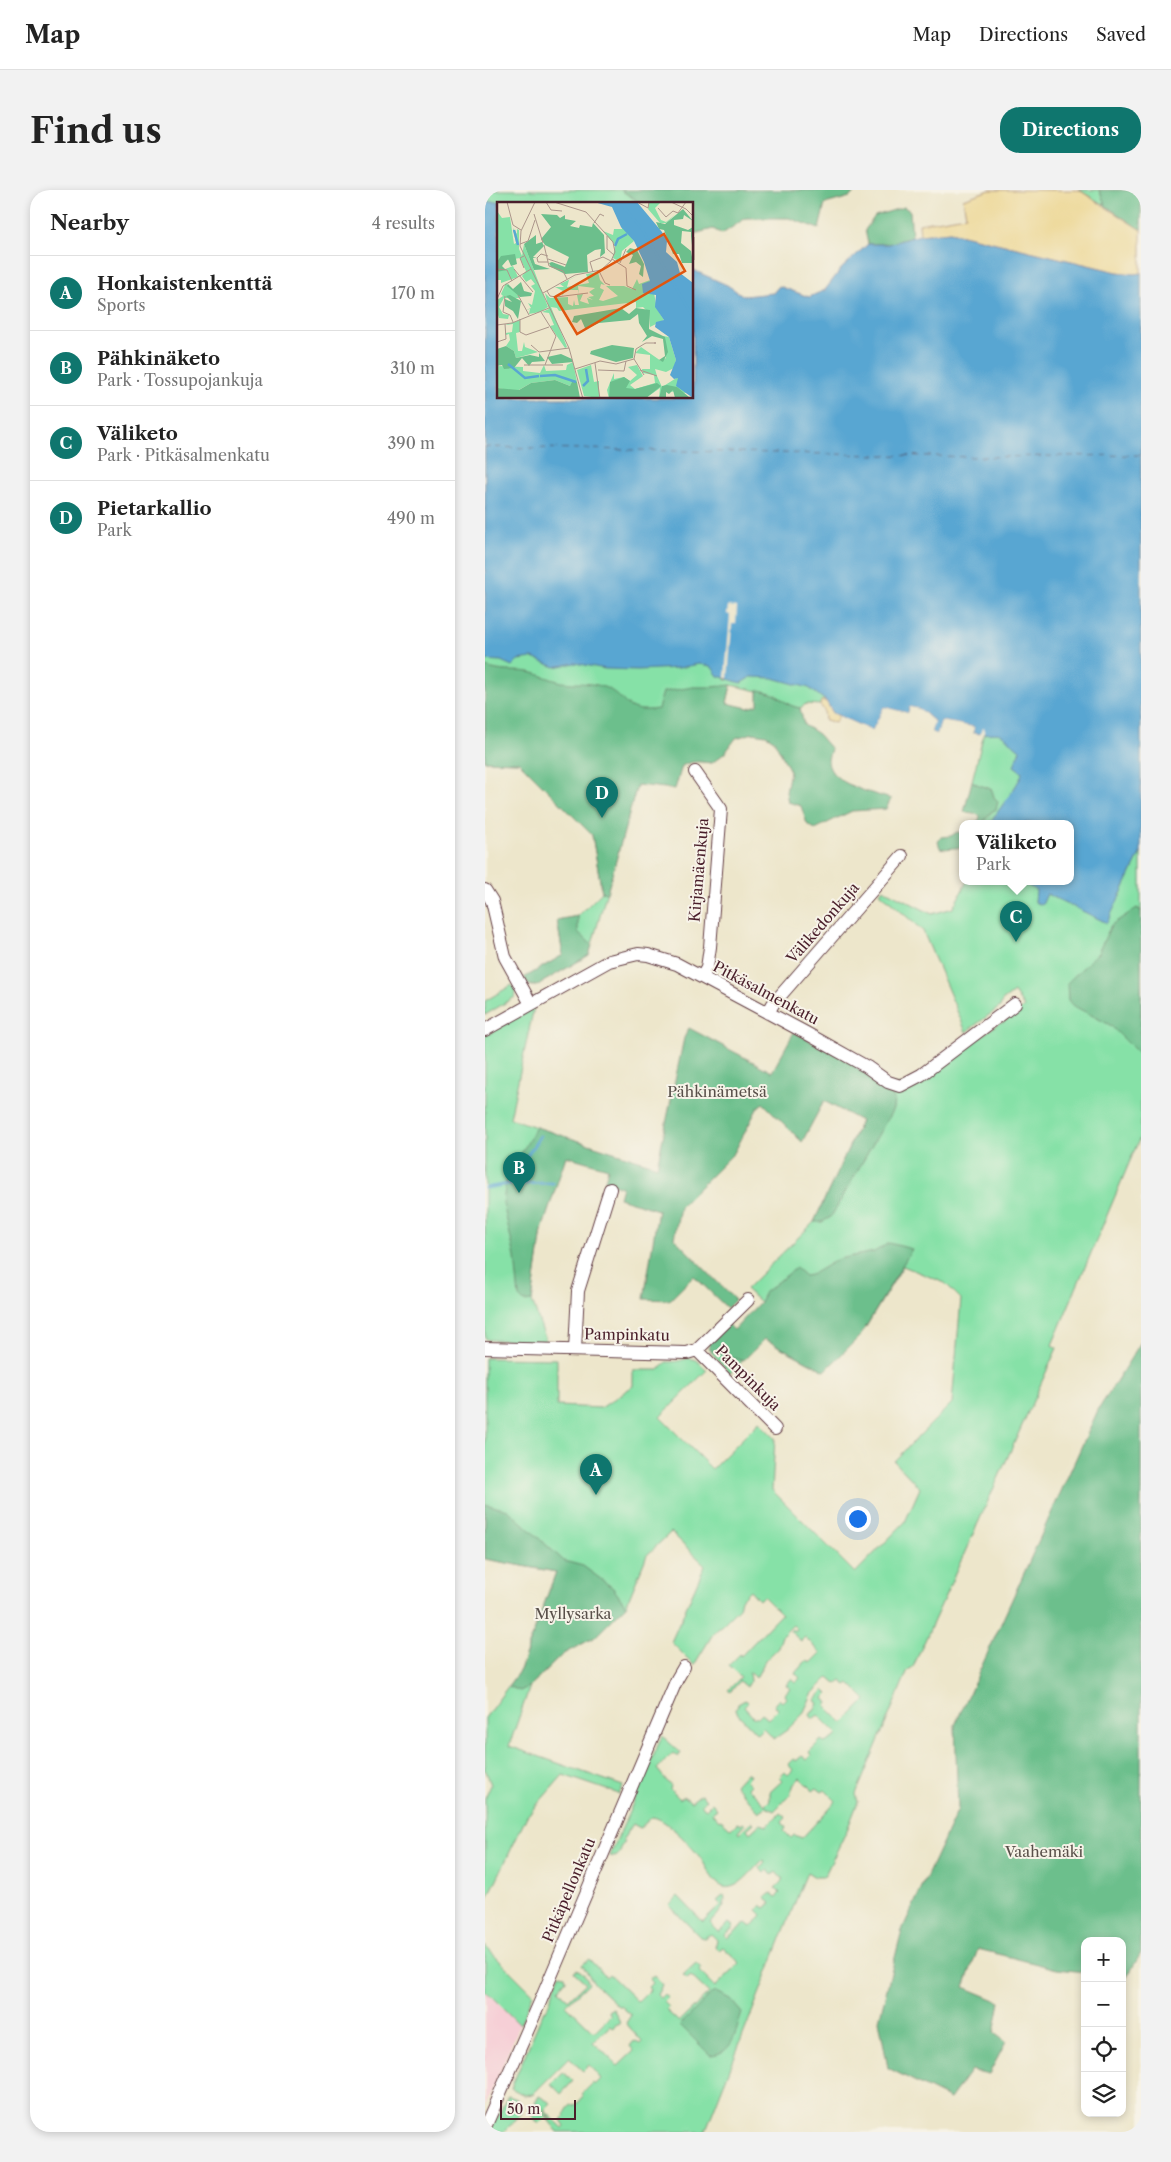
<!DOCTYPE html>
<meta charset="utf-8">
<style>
:root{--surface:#fff;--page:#f2f2f2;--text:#222;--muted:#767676;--line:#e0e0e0;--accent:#0f766e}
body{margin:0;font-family:"Libre Caslon Text",serif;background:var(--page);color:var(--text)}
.controls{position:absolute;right:15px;bottom:15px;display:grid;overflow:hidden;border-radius:10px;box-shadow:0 2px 8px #0003}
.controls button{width:45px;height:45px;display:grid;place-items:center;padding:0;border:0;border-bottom:1px solid var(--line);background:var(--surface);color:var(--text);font:25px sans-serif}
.scale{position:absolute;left:15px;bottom:12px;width:76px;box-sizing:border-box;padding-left:5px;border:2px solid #4a1f2b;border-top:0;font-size:14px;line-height:18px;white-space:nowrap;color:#4a1f2b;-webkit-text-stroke:4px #f7f3e8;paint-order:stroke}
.you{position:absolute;left:372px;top:1328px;width:18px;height:18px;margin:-12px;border:4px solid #fff;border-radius:50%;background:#1a73e8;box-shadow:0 0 0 8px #1a73e833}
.badge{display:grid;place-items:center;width:32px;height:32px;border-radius:50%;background:var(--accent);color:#fff;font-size:16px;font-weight:700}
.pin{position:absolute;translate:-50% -41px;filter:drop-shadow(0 1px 2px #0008)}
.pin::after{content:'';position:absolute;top:26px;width:18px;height:15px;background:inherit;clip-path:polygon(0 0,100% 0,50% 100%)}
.popup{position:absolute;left:474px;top:630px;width:115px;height:65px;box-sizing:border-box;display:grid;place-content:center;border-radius:10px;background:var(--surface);filter:drop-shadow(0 1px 4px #0005);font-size:16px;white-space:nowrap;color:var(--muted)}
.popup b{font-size:19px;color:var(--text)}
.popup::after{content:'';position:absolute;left:50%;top:100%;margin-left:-10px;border:10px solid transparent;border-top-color:var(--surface)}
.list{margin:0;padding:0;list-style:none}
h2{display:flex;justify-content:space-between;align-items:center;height:65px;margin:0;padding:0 20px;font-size:21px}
h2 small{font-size:16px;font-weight:400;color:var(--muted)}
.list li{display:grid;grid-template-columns:32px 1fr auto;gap:15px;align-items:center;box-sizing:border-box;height:75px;padding:0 20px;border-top:1px solid var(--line)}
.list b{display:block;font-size:19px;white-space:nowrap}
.list p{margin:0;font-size:16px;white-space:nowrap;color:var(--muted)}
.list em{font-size:16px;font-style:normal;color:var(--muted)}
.icon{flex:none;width:28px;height:28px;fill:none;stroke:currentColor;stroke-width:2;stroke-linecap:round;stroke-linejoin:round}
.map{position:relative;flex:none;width:656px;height:1942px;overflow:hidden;border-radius:20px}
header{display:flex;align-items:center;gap:30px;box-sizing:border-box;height:70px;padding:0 25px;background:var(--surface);border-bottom:1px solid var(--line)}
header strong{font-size:24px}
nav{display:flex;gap:28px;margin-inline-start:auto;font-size:18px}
.intro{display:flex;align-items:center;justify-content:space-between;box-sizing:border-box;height:120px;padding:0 30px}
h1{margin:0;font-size:35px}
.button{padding:12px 22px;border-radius:20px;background:var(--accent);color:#fff;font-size:18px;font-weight:700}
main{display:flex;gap:30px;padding:0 30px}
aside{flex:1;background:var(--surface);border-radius:20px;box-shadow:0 2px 8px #0003}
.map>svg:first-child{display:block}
</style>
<header>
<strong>Map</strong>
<nav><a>Map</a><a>Directions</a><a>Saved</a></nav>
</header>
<div class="intro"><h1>Find us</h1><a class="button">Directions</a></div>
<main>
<aside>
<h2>Nearby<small>4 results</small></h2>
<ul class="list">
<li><span class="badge">A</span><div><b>Honkaistenkenttä</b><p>Sports</p></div><em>170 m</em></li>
<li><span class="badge">B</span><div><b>Pähkinäketo</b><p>Park · Tossupojankuja</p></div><em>310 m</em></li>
<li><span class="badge">C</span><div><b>Väliketo</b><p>Park · Pitkäsalmenkatu</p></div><em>390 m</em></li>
<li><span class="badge">D</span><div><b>Pietarkallio</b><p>Park</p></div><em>490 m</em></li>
</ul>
</aside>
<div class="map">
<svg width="656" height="1942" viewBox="0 0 656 1942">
<rect width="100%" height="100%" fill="#f7f3e8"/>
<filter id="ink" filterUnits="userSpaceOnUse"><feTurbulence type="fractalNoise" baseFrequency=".02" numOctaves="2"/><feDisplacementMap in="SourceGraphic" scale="10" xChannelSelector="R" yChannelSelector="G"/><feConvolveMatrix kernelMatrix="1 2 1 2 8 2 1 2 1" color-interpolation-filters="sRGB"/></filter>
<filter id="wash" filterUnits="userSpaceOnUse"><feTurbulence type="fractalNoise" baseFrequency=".0096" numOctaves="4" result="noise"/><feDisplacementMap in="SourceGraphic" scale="20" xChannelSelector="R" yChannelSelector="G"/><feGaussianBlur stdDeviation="1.12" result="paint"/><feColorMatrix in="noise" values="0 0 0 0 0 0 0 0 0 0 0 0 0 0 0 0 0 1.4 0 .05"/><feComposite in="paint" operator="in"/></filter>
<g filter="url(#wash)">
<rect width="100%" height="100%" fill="#ede6cb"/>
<path fill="#f6cfd6" d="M0,1800L35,1835L0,1916Z"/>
<path fill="#86e1a7" stroke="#688069" d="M0,0H136L157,14H14L0,41Z
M594,0H614L621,16Z
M0,460L242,469L240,490H243L244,472L255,466L353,510L336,511L335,515L321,514L315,518L307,517L291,505L246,495L227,573L193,569L152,595L104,765L51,796H46L39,788L78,765L72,730L93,726L117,702L107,645L34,572L0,571Z
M500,539L527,542L544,575L515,633H498L505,623L511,619L509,607L502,597H495L487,591Z
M656,662V721L652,718L656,774V945L567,1155L572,1158L428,1477L423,1480L371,1604L373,1612L362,1640L339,1687H330L322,1682L220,1942H73L61,1927L54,1934L44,1922L49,1914L65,1930L66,1929L50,1913L54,1906L66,1913L59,1920L78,1938L80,1936L76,1930L80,1926L79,1925C82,1921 84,1913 91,1915L99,1906L97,1904L108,1893L110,1895L116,1889L104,1875L98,1881L84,1868L48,1904L39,1905L26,1898L59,1820L61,1821L75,1784L80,1785L81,1790L74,1799L83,1810L101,1793L89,1782L91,1779C97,1781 102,1787 104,1793L81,1815L109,1842L126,1825L123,1821L128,1818L135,1832L127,1838L125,1836L108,1852L133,1876L149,1861L145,1856L149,1851L155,1854L157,1852L141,1833L146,1825L136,1816H133L110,1794L97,1775L104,1769L121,1787L124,1784L153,1812L165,1800L163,1797L167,1793L164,1789L169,1785L177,1795L172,1805L175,1808L179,1804L183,1808L179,1812L184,1817L181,1820L194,1832L224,1803L206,1786L202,1789L198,1785L211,1773L216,1778L214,1781L230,1797L255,1773L238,1757L234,1760L230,1757L232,1750L226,1744L219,1748L215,1747L184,1715L193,1706L218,1732L236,1715L232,1711L239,1705C243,1716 232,1725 225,1733L234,1742L244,1733L249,1737L240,1745L242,1748L261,1733L266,1737L277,1725L272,1720L276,1715L280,1718L286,1713L280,1708L286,1703L291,1707L295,1703L290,1698L298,1690L291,1682L287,1685L283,1680L279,1683L274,1678L280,1672L278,1670C270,1677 259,1692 249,1696C230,1704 223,1677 214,1666C205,1655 181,1628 167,1627L155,1638L148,1634L138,1649L140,1652C135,1657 137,1664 130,1667L125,1666L177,1546L196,1563L193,1567L188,1563L172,1579L186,1596L185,1599L195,1609L199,1606L206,1612L216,1604L221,1609L216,1615L221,1619L227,1613L232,1619L227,1623L234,1631L236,1630L246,1639L252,1633L256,1635L258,1633L260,1634L253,1642L254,1644L266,1632L269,1633L262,1639L265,1643L275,1634L282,1636L295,1623L301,1628L297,1632L301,1638L299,1641L306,1648L309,1645L317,1648L351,1611L340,1600L337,1602L332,1598L328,1601L315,1588L309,1594L305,1605L289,1621L281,1617L274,1622L250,1595L262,1582L265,1586L261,1590L266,1595L263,1598L280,1615L285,1610V1602L297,1591L294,1588L300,1582L303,1585L308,1580L303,1574L308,1569L311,1571L317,1566L322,1570L326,1565L324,1562L336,1550L340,1553L353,1545L333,1525L328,1529L325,1525L333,1514L330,1510L339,1500L343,1504L339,1508L343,1513L341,1516L358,1533L381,1510L364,1493L361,1495L356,1491L352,1494L344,1487L327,1504L318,1524L302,1540L289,1549L278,1538L272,1544L253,1524L251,1519L253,1514L260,1510L263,1513L259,1517L269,1528L271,1526L273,1528L277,1524L283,1529L293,1519L289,1515L294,1509L297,1512L301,1508L299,1505L305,1498L301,1495L307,1488L311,1492L315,1488L310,1483L322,1470L326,1473L336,1463L320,1447L316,1451L305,1441L307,1439L309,1441L312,1439L308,1435L297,1446L293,1458L280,1471L271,1488L266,1483H264L265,1491L262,1497L255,1491L245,1502L243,1500L256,1487L244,1475L255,1464L256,1466L296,1424L278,1406L274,1410L265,1400L256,1409L254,1418L228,1444L209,1475L186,1452L220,1375L186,1342L162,1365L141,1416L110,1447L78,1464L45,1496L24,1556L138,1596L134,1604L78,1585L42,1626L0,1714V1609L6,1595L0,1578V1528L35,1480L71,1382L0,1369V1168L72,1169V1216L116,1218L148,1196V1180H174L181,1172C205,1172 203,1160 222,1180L175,1227L227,1279L274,1232L290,1248L287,1300L370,1383L420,1332L435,1298L409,1271L467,1213L476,1109L460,1093L418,1076L376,1145L340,1181L280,1149L245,1183L226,1162V1160L254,1138L277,1114L261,1099L329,1032L376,931L402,900L395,894L427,895L429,897L434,894L433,892L514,833H517L539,817L529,802L517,811L515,817L481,842L438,741L395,703L398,699L447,724L468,718L482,691H533L552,700L550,712L562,704L622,732Z
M27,795L31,802L30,807L0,825V811Z
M49,817L25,928L86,949L57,1040L47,1111L61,1151L4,1150L0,1148V846Z
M0,1756L48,1804L35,1835L0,1800Z
M78,1882L88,1891L76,1904L66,1894Z
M23,1906L32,1909L30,1914L34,1915L36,1924L19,1942H5Z"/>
<path fill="#6cbf8c" stroke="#5b6f5c" d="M136,0H371L365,7L340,14L334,39L304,28H261L237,44L228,39L208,44V14H157Z
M614,0H656V40L621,16Z
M419,17L425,21L427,47L403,54H383L380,40L390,26Z
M2,477C15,483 30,480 44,482C55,484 66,490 77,492C90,494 103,492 116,496C144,505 134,525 173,519L178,502L208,497H227L246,495L242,513L263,518L273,515V500C278,501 285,502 290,505C300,510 300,515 315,518L319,535L333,544L346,559C345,562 343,568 343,571C344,594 388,603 406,609L401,619L367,621L330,639L322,634L316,616L303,612L301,602L305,581L289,550L281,545L268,543L251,548L240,563L227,573C216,572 207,570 197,576L190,599L152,595L122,703L117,702L107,645L34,572L0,571V479Z
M487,591C495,597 499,595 507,600L509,607L513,612L511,619L505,623L498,633H490L494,630L495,626L488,623L479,622Z
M472,642L477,643V658C469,657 463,660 455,658L453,652L456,647L466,646Z
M652,718L656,721V866L625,835L587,815L583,810L582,793L613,763L626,735Z
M93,726V742L107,755L104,765L51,796L44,795L39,788L78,765L72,730Z
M204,838L287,882L309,842L365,872L395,894L407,903L409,909L408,919L346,1027L337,1032H329L376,931L339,911L317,952L278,913L273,917L249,963L195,1017L189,1048L250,1110L242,1118L209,1086L185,1110L159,1109L173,1020L134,1008L137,997L120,991L123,978L81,966L57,1040L47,1111L39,1112L34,1107L30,1067L18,1013L21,991L51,937L172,976L199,848Z
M404,1053L427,1059L376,1145L340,1181L280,1149L258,1171C247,1167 233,1166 224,1158V1153L243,1134L249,1140L275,1112L280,1102L311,1078L320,1086L326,1085L353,1069L389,1062Z
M656,1152V1763L642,1787L637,1786V1751H600V1782L572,1779L493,1759L479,1797L515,1812L509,1843L521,1852L504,1884L486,1880L465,1909L403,1878L394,1830L417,1740L473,1619L470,1535L613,1220Z
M0,1314L23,1320L79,1371L98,1376L128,1398L141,1416L110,1447L78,1464L45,1496L35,1501L23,1496L35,1480L71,1382L0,1369Z
M229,1801L245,1809L257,1823C250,1842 249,1864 225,1865L195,1835Z"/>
<path fill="#eeda9e" stroke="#9c7c64" d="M505,0H594L656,40V83L649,84L632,82L465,42L435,45L434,34L481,26L478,9Z
M336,511H341L347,521L354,526L350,533L340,530L339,520L335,515Z"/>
<path fill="#59a6d2" stroke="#52627e" d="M64,11L84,14H14V208H208V80L242,95L259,106L288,103L294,96L324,107L340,100L356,79L383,54H403L435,45L465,42L632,82L649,84L656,83V662L622,733L562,704L557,715L550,712L551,700L533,691H585V633H506C512,620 536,593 537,582L529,576L535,560C528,555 523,548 516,544C510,542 497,545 488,543L489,537L456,531L452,544L446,542L449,531L435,519L425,517L423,523L399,517L387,541L348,523L341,511L324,498L288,488L266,487L256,493L233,486L226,476L214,474L194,478L153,480L120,479L90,473L70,477L47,468L33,470L27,476L16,471L0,470V12Z"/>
<path fill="#ede6cb" d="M243,416L252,417L251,434H247L243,488H240L245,425L242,424Z
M399,517L423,523L425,517L435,519L449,532L446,542L452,544L456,531L489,537L488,543L495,545L497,538L500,539L498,547L487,545L486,539L458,534L454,546L445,544L444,542L446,532L433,522L427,520L423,526L400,520L388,544L353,528L354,526L387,541Z"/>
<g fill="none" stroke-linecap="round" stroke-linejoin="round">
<path stroke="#59a6d2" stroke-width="3" d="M24,994L55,946
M0,998L24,994L68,993"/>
<path stroke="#50556e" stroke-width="1" stroke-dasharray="6 5" stroke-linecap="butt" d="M0,257L493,267L656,265"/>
</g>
</g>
<g filter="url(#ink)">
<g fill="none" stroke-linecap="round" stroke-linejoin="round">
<g stroke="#623d43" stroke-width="14">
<path id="minor" d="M210,582L236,619L225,757L222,778L217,787
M0,700L7,711L20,767L46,814
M283,823L288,814L417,666
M0,840L124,771L153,764L163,765L192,774L321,843L382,877L403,892L415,896L436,885L530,814
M0,1158L202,1163L212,1160L263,1110
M90,1160L93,1101L125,999
M212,1160L290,1239
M0,1937L55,1812L192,1489L199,1477"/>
</g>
<use href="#minor" stroke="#fff" stroke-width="12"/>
</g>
</g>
<g text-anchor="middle" stroke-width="4" stroke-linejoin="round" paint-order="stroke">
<g font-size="15" fill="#4a1f2b" stroke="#f7f3e8">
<text transform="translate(214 680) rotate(-85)" y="5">Kirjamäenkuja</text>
<text transform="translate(338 733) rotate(-49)" y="5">Välikedonkuja</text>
<text transform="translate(281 803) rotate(28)" y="5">Pitkäsalmenkatu</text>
<text transform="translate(142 1145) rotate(1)" y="5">Pampinkatu</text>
<text transform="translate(263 1188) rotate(45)" y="5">Pampinkuja</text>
<text transform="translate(84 1700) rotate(-67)" y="5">Pitkäpellonkatu</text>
</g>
<g font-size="15" fill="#59504a" stroke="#f7f3e8">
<text x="232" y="907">Pähkinämetsä</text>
<text x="88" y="1429">Myllysarka</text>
<text x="559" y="1667">Vaahemäki</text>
</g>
</g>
<g transform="translate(12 12)">
<rect width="196" height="196" fill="#ede6cb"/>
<path d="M152,0H164L158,6L164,18L169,20L179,12L169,21H163L151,7ZM0,9L5,16L13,15L17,42L19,41L16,26L20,32V27L22,28V47L25,54L27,42L51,105L43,110L32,112L33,107L29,108L34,106L31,101L35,103L38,89L34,84L38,82L34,77L29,80L25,74L29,69L23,56L0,60ZM124,22L137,39L125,49L123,60L116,56L118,43L106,29L116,33L117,27H125ZM16,64L21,75L4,81V78H0V70ZM101,70L103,78L108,83L104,82L103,86L107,88L102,98L106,99L121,94L109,84H127L135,87L140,77L142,82L153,78L152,82H146V91H157L160,107L167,118L153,125L152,111L146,105L139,106V100L62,109L60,106L54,105L70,145L68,146L53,124L57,123L52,111L45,110L52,107L48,91L53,96L71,95V102L76,104L77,98L78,103H82L80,93L86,92L83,99L92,102L90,96L96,98L91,95L97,94L92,90L98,86L81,84L82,92L81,88H69L65,94L66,89L58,85H67L63,82L82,73L72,78L70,85L92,81L89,72ZM9,81L22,93V96H7L2,105L6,112L12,113L11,117L2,116L0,110V98L6,94L4,92ZM23,118V130L19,131L21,149H25L27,140L28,145L41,150L19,156L17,149L9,144L13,138L12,132L9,133L8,130V125L9,131L15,130L16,122L8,123ZM166,134L172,135L179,158L177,166L169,170L158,167L160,174L165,185L181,175L189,191L169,189L166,196H162L163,186L149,196L112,197L110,188L117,171V177L127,175L133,179L140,173L131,165L140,163L146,174L133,183L138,187L158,181L157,173L146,171L145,167H153V153L138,151L144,145L164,159L169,156ZM76,160L80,180L73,184L58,178L34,181L20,189L0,186V164L26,165V169L43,171L47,163L49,169L69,168L70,163ZM94,163L97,180L102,179V196L87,194L80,168Z" fill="#86e1a7"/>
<path d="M186,7L196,19L187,13L186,17L177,18V23L191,28L196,25L194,43V30L185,29L184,41L194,49L196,61H185L182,52H176L167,28L162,27L159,20L168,22ZM44,12L60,13L63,16L68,13V17L79,19L73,24L82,26L83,23L95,25L96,21L107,33L108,51L103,55L104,47L98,48L90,53L91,70L68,72L54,65L52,61L55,60L68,65L72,55L48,43L44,37L54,25ZM39,33V42L45,40L47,44L36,55L40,56H36L38,62L53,67L37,68L35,63L27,42ZM133,46L140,48L147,62L146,75L142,72L144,64L139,60L132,62L136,53L129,50ZM18,52L20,62L14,64L11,57L5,64L9,68L0,70V60L4,54ZM24,80L27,89L35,91L34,94L23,95L10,84L11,82L16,87ZM13,93L24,99L21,117L16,109L8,104V97L15,100L9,94ZM124,106L132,112L139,106L153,108L152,127L168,135L171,150L166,160L162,158L168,154L166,137L155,134L145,140L150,134L142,121L141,112L133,118L102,121L91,126H88L84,117L80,121L75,120L77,114ZM115,143L137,146L136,156L119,160L93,152L94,149ZM9,144L17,149L19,156L33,153L42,155V151L48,159L35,160L32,164L25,156L17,166L7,167L5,163L0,164V147ZM64,152L75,157L76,160L55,162L50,155ZM127,175L133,179L129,186L138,187L160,181L164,184L149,196H112L113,180ZM58,178L73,184L76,178L80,180L83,196L0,197V186L22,188L34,181ZM170,183L180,185L192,195L178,196L176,188L172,192L169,190V195L162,197L165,184Z" fill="#6cbf8c"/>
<path d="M97,0H140L165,30L170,39L169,50L180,60L183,71L196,81V196L179,184L181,176L177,177L173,173L179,158L172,135L158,125L159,120L167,118L158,105L159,93L146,91L145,82L153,79L147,60L137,39L124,25L115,5Z" fill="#59a6d2"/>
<path fill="none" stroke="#59a6d2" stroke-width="2.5" d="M123,0L145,27L197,117M17,28L21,43M118,44L121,37L130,32M11,162L28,176L42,174M43,174L58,173L79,180M86,184L91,179L89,167"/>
<path fill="none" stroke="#ac968b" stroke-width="1" d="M10,0L16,23L24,28M38,0L24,29L23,44L72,146L86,197M49,0L54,8L65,9M140,0L151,6L152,0M174,0L189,7L197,15M161,6L169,15L176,9L181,11L189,0M37,12L46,41M97,21L103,12L107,14M110,34V47L117,53M197,35V58M23,42L31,39L38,18M47,43L52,64L66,69L70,77M27,54L23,56L27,66M51,57L69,63M115,57L129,66L130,84L139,88M51,60H41L40,56L44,52L51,54M123,61L129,47M0,67L10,68L15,79M17,67L36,90M102,69L108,81L113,83M96,70L93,60L106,55L114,59M50,89L53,94L59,95L91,91M46,91L78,73L104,68L114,59L118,50L116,40L89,10L57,0M21,93L32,113M8,94L6,110L13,113L16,120M0,97L6,84L34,67M44,110L59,134L48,163M23,117V130L29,133L52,125M0,123L15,121L52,106M0,140L9,137L8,122M34,143L42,150L72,146M137,157L147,173M98,161L103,197M27,163H66M78,167L103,159L119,162L137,157L139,147L147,142L149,141H159H157M101,168L127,169L129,159M143,168L160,174"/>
<path fill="#e0560e" fill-opacity="0.15" stroke="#e0560e" stroke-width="2.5" d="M167,32L188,69L80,132L58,95Z"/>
<rect width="196" height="196" fill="none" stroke="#4a1f2b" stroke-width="2.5"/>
</g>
</svg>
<div class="controls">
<button>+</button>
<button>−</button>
<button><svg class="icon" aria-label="locate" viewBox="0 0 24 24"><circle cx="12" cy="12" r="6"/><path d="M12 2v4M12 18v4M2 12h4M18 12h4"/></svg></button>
<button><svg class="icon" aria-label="layers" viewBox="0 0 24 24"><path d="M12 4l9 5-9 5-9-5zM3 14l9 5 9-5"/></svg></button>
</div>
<div class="scale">50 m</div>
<div class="you"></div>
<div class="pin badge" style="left:111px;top:1305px">A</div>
<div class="pin badge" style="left:34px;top:1003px">B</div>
<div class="pin badge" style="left:531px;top:752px">C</div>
<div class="popup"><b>Väliketo</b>Park</div>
<div class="pin badge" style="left:117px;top:628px">D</div>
</div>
</main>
